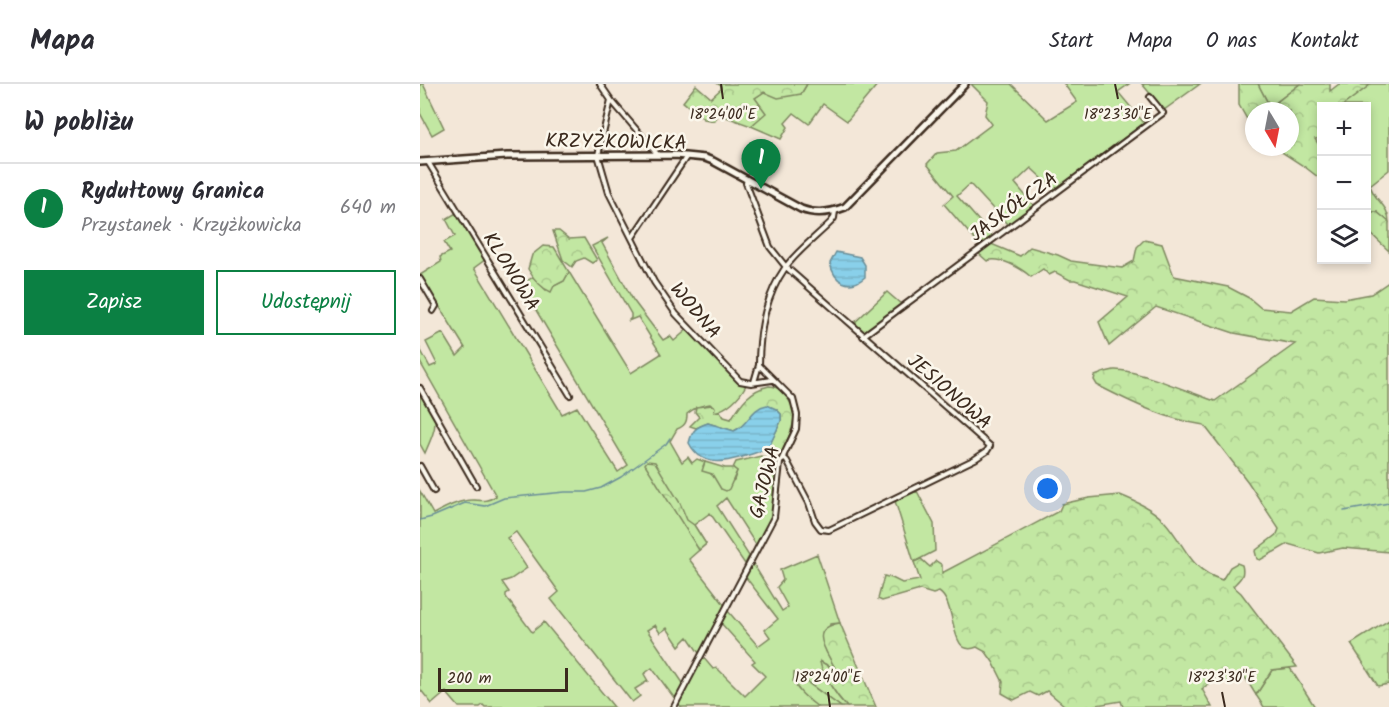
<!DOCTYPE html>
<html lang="pl">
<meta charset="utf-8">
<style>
:root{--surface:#fff;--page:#f2f2f3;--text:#2b2b33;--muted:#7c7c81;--line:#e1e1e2;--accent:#0b8043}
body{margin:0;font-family:Kalam,sans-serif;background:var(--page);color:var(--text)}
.controls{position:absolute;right:18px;top:18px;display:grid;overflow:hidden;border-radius:0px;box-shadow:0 3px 9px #0003}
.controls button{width:54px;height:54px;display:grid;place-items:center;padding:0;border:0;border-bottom:2px solid var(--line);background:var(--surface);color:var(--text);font:30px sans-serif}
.compass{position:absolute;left:825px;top:18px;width:54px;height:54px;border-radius:50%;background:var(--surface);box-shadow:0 3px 9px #0003;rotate:170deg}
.scale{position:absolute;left:18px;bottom:15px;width:130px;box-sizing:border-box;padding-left:6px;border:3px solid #3b2a1e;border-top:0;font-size:16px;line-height:21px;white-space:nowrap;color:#3b2a1e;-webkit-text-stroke:4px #fbf7ec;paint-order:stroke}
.you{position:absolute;left:628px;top:405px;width:21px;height:21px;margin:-15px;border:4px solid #fff;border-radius:50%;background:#1a73e8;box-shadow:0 0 0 9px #1a73e833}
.badge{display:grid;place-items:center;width:39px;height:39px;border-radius:50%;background:var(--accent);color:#fff;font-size:20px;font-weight:700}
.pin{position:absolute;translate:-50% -50px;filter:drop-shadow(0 2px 3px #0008)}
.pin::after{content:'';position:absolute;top:32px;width:21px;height:18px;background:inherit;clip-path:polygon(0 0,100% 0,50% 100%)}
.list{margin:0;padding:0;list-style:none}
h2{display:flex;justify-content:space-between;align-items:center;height:78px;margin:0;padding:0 24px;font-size:26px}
h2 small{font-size:20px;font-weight:400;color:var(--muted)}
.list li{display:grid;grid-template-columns:39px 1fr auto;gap:18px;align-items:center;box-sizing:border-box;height:90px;padding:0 24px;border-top:2px solid var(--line)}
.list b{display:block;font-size:22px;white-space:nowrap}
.list p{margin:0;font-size:20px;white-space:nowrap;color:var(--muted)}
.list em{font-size:20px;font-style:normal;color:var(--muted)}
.actions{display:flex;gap:12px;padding:18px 24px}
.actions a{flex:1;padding:14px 0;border:2px solid var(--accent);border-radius:0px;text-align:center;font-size:21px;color:var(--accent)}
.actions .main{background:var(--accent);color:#fff}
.icon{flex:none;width:33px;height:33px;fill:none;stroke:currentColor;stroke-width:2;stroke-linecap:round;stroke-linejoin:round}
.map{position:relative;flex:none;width:969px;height:623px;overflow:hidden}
header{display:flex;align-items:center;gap:36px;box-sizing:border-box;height:84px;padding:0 30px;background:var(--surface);border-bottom:2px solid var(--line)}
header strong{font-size:28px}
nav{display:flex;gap:33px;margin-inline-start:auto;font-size:21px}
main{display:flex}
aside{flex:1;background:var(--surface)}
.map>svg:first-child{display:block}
</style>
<header>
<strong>Mapa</strong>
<nav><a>Start</a><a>Mapa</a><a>O nas</a><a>Kontakt</a></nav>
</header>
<main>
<aside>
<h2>W pobliżu<small></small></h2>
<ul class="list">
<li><span class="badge">1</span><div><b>Rydułtowy Granica</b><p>Przystanek · Krzyżkowicka</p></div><em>640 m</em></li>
</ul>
<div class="actions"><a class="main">Zapisz</a><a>Udostępnij</a></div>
</aside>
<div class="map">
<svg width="969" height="623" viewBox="0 0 969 623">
<defs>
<pattern id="forest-crowns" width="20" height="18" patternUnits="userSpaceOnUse" patternTransform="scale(1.5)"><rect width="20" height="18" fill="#c2e7a2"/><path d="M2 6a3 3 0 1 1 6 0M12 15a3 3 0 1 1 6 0" fill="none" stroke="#a8c68b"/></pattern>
<pattern id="water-rules" width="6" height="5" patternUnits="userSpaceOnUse" patternTransform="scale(1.5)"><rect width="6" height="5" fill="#89d0ea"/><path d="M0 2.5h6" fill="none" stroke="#77b3c8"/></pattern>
</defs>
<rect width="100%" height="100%" fill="#f3e7d8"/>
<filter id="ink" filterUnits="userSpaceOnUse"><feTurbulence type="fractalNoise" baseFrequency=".0167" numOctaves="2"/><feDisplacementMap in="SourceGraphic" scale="12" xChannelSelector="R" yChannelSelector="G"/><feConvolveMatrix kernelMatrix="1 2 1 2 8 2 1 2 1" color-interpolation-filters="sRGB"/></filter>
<g filter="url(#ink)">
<path fill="#c2e7a2" stroke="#7e8860" stroke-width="1.5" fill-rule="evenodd" d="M0,0H3L24,44L12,51L0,29Z
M387,0H458L427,37L403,20L389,40L374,29L365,39L368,43L361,55L331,42L345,29L335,14L344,8L381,10Z
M551,0H591L628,36L657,18L644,0H709L698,8L724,39L635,106L611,84L595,99L615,123L588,141L550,100L537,112L573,153L561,163L524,120L533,112L507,80L517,69L536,67L572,40L565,31L568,17Z
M722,0H780L744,26Z
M838,0H880L850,23Z
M951,0H969V86L950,101C954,117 969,121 969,138L957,128H950L947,132L946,22H922Z
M38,128L66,175L54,184L142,330L157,323L198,388L208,381L101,201L113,193L126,206L144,197L149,188L211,289L241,270L218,233L208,237L211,234V230L172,162L188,154L182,159L213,216L243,256L250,252L254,257L269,244L314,294L326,301C320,313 307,326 293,328L290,320C281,321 274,324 267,330C267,338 265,342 257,345L250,357L262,378L268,373L272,379L277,375L285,378L283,382L296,395L301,405L314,396L317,387L313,384L316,378L341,372L360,379L354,433L338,464L306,414L297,422L329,472L325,480L290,429L274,441L286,460L269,475L307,524V526L338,562L350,553L345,546L358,535L324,491L331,476L362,527L368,523L357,503L363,496L360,486L397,470L420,539L410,540L406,567L415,584L400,578C406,595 414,610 427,623H421L375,589L373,597L378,605L398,623H261L232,584L224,590L228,597L215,605L220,612L212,618L131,515L139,508L96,448L87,454L107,484L91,495L82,498L89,508L86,510V513L112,548L124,538L194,623H65L63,621L60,623H39L26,608L12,620L0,605V407L13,430C23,425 33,419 44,417C58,413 62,421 76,412L0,278V265L10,283L17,280L6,258L23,249L37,272L45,264L0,191L21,178L20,173L30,168L24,158L35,152L26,135ZM300,538L335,577L332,579L345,592L325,612L297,584L293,585L282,572ZM235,541L240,549L247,544L259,562L268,553L281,572L265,602L227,546Z
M467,208L482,221L443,249L432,241Z
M0,304C18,336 20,335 5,369L0,360Z
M497,407L514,440L515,467L494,478L475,417Z
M870,584L895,623H844L836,611L852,586Z"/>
<path fill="url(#forest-crowns)" stroke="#7e8860" stroke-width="1.5" d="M298,0H387L381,10L358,14L344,8L335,14L346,29L331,42L306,33L305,25L302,29H297L295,37L284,35L263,18L276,1L291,14L301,5V2Z
M819,0H838L850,23L880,0H910V7L919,0L950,1L922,22H902L901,54L895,55L901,64V91L898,93L885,83L854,63H870V27H834V58L828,53V37L819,21Z
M950,128H957L969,138V167L947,146V132Z
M133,147H139L149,155L164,154L177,176L172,179L164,174L156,177L152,183L143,176Z
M724,156L742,160L754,192L808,203L829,214L841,224L871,227L894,213L924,215L951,210L969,198V468L923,464L899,469L868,460L840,476L837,475L835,467L857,450L859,445L828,398L784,341C745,335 712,319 677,301L674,296L675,292C681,289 687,287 694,286C715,285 772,309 795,317L875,260L814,249L736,223L689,262L679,238L708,213L655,196H650L635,188L629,191L623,185L611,193C601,184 580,172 567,177L557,168L569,159L600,172L610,163L638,171L651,177L702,184L714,177L717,163Z
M123,162L134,163L149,188L144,197L134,202L131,208C121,204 113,194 108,185L112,171Z
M349,302C356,302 360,305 365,311C382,330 371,348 362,368L356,367L347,370L346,368L361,337V330L356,325L314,347L288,339L276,344L270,342L279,333L275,328L276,323L292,321L295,323L294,328L300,327L304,333L311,335C321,319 330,306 349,302Z
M227,377L235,378L260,419L267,436L274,441L286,460L279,466L225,380Z
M285,378L305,384H313L317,387L309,405L306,407L301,405L292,390L282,387Z
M700,411C717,418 731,424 744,437C766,461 768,485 802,496L810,483L817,479L822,481C825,492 820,495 813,502L821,509L877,583L852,586L836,611L823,590L812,591L810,601L799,592L782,605L792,623H703L701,617L665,623H640L644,621L627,607L618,612L610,608L594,616L582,609L583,598L573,578L566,568L557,563C528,575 538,520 519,508L513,510L500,506L462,517L458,515L464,492L472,494L482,499L500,496L494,478L501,475L510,483L516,477L522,481V489L639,427L642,420L669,414Z
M969,536V600L958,602L931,560Z
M420,539L456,623H427C418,613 401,590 400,577L408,582L415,584C405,565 388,544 420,539Z
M374,589L421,623H398C386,614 372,604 374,589Z"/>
<path fill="url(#water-rules)" stroke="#6a8e98" stroke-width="1.5" d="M416,168L440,173L445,181V193C429,207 414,198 410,179Z
M347,321L356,325L361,330V337L348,365C321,372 286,392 269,359C272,346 276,343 288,339L314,347C329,341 330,324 347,321Z"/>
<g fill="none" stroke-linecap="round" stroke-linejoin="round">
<path stroke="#6a8e98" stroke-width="1.5" d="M924,427L969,419
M0,436L12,433L45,419L65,422L84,414L145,408H166L181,404L201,393L246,360L250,354"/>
<g stroke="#3b2a1e" stroke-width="8">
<path id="street" d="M180,0L191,16L238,71
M191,16L178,71L189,109L234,198L256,230L320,297L331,299L352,296
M8,78L150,311
M327,96L326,99L350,163L366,183L570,362L567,367L555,375L409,446L401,445L395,437L389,419L367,377L363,373
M212,154L267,72
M0,195L16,222L13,227
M443,252L743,29L730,13
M334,298L339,281
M0,304L56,402
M0,382L14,407
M254,623L354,433L360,379L376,345L377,331L373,315L339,281C339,246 345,213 365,184C377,167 396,153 411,138L414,134L415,127"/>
</g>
<g stroke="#3b2a1e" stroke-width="10">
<path id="secondary" d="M0,78L87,72L255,71L285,74L293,77L381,125C396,131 410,129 425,123L545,0"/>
</g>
<use href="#street" stroke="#fbf7ec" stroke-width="4"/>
<use href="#secondary" stroke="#fbf7ec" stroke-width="5"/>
</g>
</g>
<path fill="none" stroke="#3b2a1e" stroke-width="2" d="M301,0L303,15M695,0L698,15M408,608L410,623M802,608L805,623"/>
<g text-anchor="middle" stroke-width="5" stroke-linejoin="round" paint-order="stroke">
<g font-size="20" fill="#3b2a1e" stroke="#fbf7ec">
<text transform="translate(196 57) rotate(1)" y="7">KRZYŻKOWICKA</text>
<text transform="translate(593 122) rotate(-36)" y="7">JASKÓŁCZA</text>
<text transform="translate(92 187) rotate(58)" y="7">KLONOWA</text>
<text transform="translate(276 226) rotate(50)" y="7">WODNA</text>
<text transform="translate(530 307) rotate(41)" y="7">JESIONOWA</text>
<text transform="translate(344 398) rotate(-76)" y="7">GAJOWA</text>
</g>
</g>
<g font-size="15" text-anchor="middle" fill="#3b2a1e" stroke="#fbf7ec" stroke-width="5" stroke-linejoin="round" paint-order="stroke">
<text x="303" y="35">18°24'00"E</text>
<text x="698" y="35">18°23'30"E</text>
<text x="408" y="598">18°24'00"E</text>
<text x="802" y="598">18°23'30"E</text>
</g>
</svg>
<div class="controls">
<button>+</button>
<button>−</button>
<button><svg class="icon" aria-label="layers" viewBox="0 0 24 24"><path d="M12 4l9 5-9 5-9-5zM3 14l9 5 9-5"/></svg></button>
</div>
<svg class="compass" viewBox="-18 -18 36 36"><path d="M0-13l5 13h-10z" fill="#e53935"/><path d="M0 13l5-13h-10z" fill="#7c7c81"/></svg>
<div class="scale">200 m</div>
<div class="you"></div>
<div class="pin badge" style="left:341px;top:105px">1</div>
</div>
</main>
